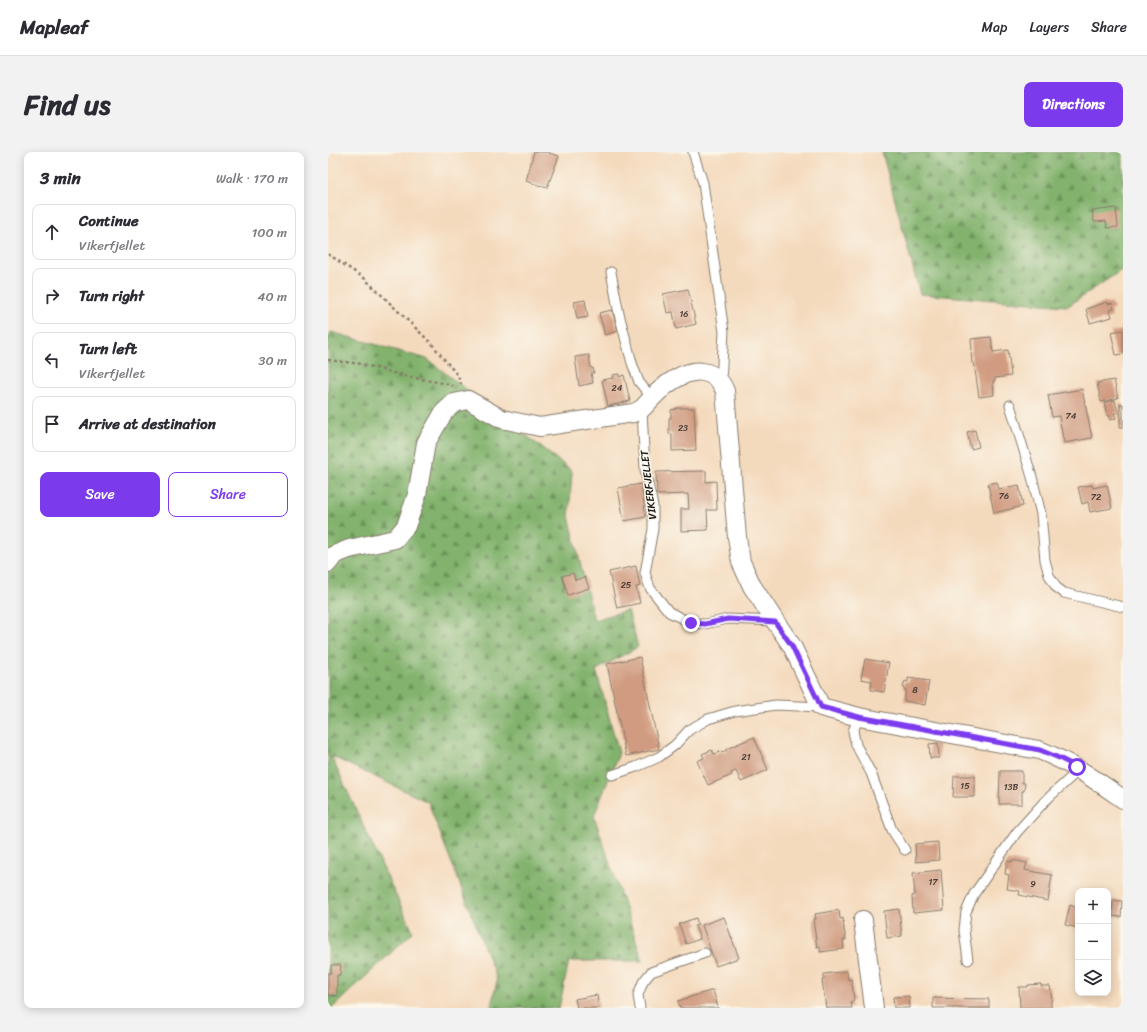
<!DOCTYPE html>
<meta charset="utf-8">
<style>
:root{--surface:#fff;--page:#f2f2f3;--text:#2b2b33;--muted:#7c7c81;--line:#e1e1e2;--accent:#7c3aed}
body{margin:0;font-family:Sriracha,sans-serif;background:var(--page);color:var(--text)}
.controls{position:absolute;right:12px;bottom:12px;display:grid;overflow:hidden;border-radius:8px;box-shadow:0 2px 10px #0003}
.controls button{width:36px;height:36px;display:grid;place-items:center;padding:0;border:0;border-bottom:1px solid var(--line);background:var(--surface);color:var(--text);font:20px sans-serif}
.stop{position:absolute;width:12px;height:12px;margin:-9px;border:3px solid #7c3aed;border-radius:50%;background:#fff}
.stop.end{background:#7c3aed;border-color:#fff;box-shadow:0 1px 4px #0008}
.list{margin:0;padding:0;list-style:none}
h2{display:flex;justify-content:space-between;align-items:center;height:52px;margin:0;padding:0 16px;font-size:17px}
h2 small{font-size:13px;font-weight:400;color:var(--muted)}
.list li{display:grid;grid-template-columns:26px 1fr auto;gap:12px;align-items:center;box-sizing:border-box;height:56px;margin:0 8px 8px;padding:0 8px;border:1px solid var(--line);border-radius:8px}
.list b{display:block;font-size:15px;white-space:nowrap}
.list p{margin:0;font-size:13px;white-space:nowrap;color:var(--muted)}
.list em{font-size:13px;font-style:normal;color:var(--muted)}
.actions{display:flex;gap:8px;padding:12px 16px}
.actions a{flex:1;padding:9px 0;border:1px solid var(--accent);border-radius:8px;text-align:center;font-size:14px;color:var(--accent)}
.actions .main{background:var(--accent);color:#fff}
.icon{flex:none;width:22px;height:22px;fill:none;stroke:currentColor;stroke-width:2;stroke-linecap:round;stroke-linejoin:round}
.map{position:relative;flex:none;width:795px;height:856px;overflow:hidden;border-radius:8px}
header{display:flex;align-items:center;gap:24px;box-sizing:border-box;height:56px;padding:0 20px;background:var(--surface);border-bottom:1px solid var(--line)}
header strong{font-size:19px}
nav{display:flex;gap:22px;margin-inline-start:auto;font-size:14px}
.intro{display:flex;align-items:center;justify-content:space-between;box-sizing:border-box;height:96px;padding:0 24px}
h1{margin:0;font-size:28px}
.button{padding:10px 18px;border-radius:8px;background:var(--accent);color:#fff;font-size:14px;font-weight:700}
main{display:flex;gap:24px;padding:0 24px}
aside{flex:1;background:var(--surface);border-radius:8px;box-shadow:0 2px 10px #0003}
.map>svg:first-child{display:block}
</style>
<header>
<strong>Mapleaf</strong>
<nav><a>Map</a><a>Layers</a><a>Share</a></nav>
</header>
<div class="intro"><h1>Find us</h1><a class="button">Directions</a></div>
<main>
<aside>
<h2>3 min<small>Walk · 170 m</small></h2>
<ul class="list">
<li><svg class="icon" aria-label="ahead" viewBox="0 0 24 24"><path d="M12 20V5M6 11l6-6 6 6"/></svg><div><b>Continue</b><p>Vikerfjellet</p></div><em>100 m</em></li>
<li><svg class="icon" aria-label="right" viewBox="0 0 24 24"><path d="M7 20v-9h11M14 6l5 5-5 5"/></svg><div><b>Turn right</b></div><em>40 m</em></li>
<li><svg class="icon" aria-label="left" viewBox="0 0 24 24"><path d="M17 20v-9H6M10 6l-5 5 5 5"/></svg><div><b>Turn left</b><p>Vikerfjellet</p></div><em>30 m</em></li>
<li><svg class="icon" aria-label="arrive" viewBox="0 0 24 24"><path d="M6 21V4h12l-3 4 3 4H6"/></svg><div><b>Arrive at destination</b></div></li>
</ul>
<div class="actions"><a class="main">Save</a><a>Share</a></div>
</aside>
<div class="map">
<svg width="795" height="856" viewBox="0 0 795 856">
<defs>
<pattern id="forest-firs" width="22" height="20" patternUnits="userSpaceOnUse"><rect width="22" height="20" fill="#82b26d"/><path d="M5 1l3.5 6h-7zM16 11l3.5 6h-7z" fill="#6a9059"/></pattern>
</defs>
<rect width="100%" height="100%" fill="#fbf7ec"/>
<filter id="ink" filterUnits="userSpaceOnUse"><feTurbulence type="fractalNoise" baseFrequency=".025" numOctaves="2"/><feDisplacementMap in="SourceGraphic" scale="8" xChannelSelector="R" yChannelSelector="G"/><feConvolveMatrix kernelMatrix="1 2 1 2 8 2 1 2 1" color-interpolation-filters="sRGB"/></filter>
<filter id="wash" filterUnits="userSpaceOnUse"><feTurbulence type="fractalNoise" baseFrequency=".012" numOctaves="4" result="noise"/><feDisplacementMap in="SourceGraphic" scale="16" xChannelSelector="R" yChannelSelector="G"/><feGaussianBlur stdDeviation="0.9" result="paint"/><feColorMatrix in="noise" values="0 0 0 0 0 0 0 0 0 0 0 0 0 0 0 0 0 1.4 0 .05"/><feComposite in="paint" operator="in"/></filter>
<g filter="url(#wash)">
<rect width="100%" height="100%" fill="#f4dabd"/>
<path fill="url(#forest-firs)" stroke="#4f6744" d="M554,0H795V117L740,154L592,142Z
M3,180L99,207L244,319L241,364L266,468L300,458L310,495L268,518L291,601L266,664L315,809H241L231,856H163L169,828L100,650L3,604L85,780L4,856H0V186Z"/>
<g id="blocks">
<path fill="#d09b80" d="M206,0H221V1L231,4L219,36L198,29Z
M788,56L790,75L779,76L778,69L766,70L764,59Z
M360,137L368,172L348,177L345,160L339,161L335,142Z
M257,148L260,165L249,167L246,150Z
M779,150L780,152L784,151L786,157L782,158L784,165L762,171L758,157Z
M284,158L290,179L277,183L271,161Z
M795,178V202L788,203L783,180Z
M663,185L665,200L680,198L683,224L667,226V229H665L666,243L651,245L646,211H644L643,200L644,199L643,187Z
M261,203L263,216H265L266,221H263L265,231L251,234L247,205Z
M291,222V225L296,223L302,249L280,254L274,228L285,226L284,223Z
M786,228L790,246L773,250L769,231Z
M754,237L764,286L736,291L731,264L724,265L720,243Z
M787,248L790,261H786L788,266L782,268L781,263H779L776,251Z
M792,252H795V275H792Z
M348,256H366L368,298L344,299V282H341V266H343V258L348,257Z
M647,278L651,295L643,297L639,280Z
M378,319V330L388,329L389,358H379L380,378L353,379V357H361L360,342L329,343L328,320Z
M669,330L671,337L691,333L695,354L666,361L660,332Z
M313,332L318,365L296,369L290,336Z
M764,333L765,336L779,333L784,356L762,360L760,350L754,352L750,335Z
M308,414L312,434L308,435L312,451L289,456L281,420Z
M245,421L247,428L257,425L261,436L240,443L234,424Z
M312,505L331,597L298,604L279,512Z
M537,507L561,511L556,540L543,538L544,529L533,527Z
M580,526L601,529L597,553L576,549L578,538L576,537L575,535L577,529L580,530Z
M426,585L440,618L413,630L408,619L403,621L404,623L380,633L369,609L376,606L374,602L384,598L386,602L394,599V600L399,598L398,597Z
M610,591L611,606H602L601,592Z
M672,619H694V631H697L696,639H694V652H671Z
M626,624H647V645H625Z
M610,690L611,708L588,710L587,692Z
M684,708L699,711L697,718L724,723L720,749L691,743L692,739L679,737L681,723L677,722L679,709L684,710Z
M613,718L616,758L585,761L584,744L587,743L585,721Z
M785,748L794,749L793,765L784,764Z
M742,753L750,756V776L737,773Z
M571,757L574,784L559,786L556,759Z
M511,758L512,767L515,766L516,777L518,788H515L516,797L492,800V794L489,795L485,767H488L487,762Z
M396,765L411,806L388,814L374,773Z
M368,766L370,773L367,774L372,787L358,792L351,772Z
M3,813H13L12,823H9V844L0,843V821H3Z
M519,819L520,828L523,827L525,838L526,849H523L524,856H498L494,828H496V822Z
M713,832V834H722L724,848H723V856H692L691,835H700V833Z
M385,838L390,856H352L350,849Z
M269,843L271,856H249L247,847Z
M581,844L582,856H566L565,845Z
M605,846L661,847V856H605Z"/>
</g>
</g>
<g filter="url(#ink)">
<use href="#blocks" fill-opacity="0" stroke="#887b6c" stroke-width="1"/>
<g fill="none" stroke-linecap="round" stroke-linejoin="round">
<g stroke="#887b6c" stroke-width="11">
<path id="service" d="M365,0L375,31L396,180L393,229
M283,120L291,162L304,211L311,230L324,246
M682,253L704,325L713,362L717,408L721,423L728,435L736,441L795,455
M314,258L317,318L325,354V377L317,421L322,436L341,460L363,471L377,472L400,467L447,469
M531,565L525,579L528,593L543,621L564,678L577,698
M284,623L308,615L331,605L347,593L361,578L380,567L407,559L448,553L493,555
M640,808L636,778L638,760L646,742L689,680L717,649L752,617
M312,856L310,843L315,830L323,820L377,801"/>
</g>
<g stroke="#887b6c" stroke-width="20">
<path id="minor" d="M0,411L6,403L21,397L67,387L78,374L89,343L98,291L116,260L126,251L140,248L174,267L212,275L305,261C316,257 316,254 324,246C336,233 357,217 375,220C387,222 393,229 397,239L409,385L413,410L424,434L447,469L464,494L493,555L531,565L711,598C744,611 766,627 795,647
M535,768L546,856"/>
</g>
<path stroke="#887b6c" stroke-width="2.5" stroke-dasharray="3 3" stroke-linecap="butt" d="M0,102L36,126L103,191L130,224L133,232
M0,208L34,212L80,225L121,232L125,234"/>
<use href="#service" stroke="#fff" stroke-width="9"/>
<use href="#minor" stroke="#fff" stroke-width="18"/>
</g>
</g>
<g fill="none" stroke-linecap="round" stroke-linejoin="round" filter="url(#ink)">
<path stroke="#7c3aed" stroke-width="5" d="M363,471L377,472L400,467L447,470L464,494L493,555L531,565L712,598L731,606L749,615"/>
</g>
<g text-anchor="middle" stroke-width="3" stroke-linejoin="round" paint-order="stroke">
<g font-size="9" fill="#493c35">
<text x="356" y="165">16</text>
<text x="289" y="239">24</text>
<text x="743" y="267">74</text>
<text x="355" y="279">23</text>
<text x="676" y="347">76</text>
<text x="768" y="348">72</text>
<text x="298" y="436">25</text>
<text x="587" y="541">8</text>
<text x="418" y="608">21</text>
<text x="637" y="637">15</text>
<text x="683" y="638">13B</text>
<text x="605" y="733">17</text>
<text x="705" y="735">9</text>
</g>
<g font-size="11" fill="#1c1c1c" stroke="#fbf7ec">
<text transform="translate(320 333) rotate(-97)" y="4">VIKERFJELLET</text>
</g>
</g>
</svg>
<div class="controls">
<button>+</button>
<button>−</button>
<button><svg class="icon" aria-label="layers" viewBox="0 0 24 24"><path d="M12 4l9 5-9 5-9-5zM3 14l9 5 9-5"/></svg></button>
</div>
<div class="stop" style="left:749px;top:615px"></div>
<div class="stop end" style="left:363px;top:471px"></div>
</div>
</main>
